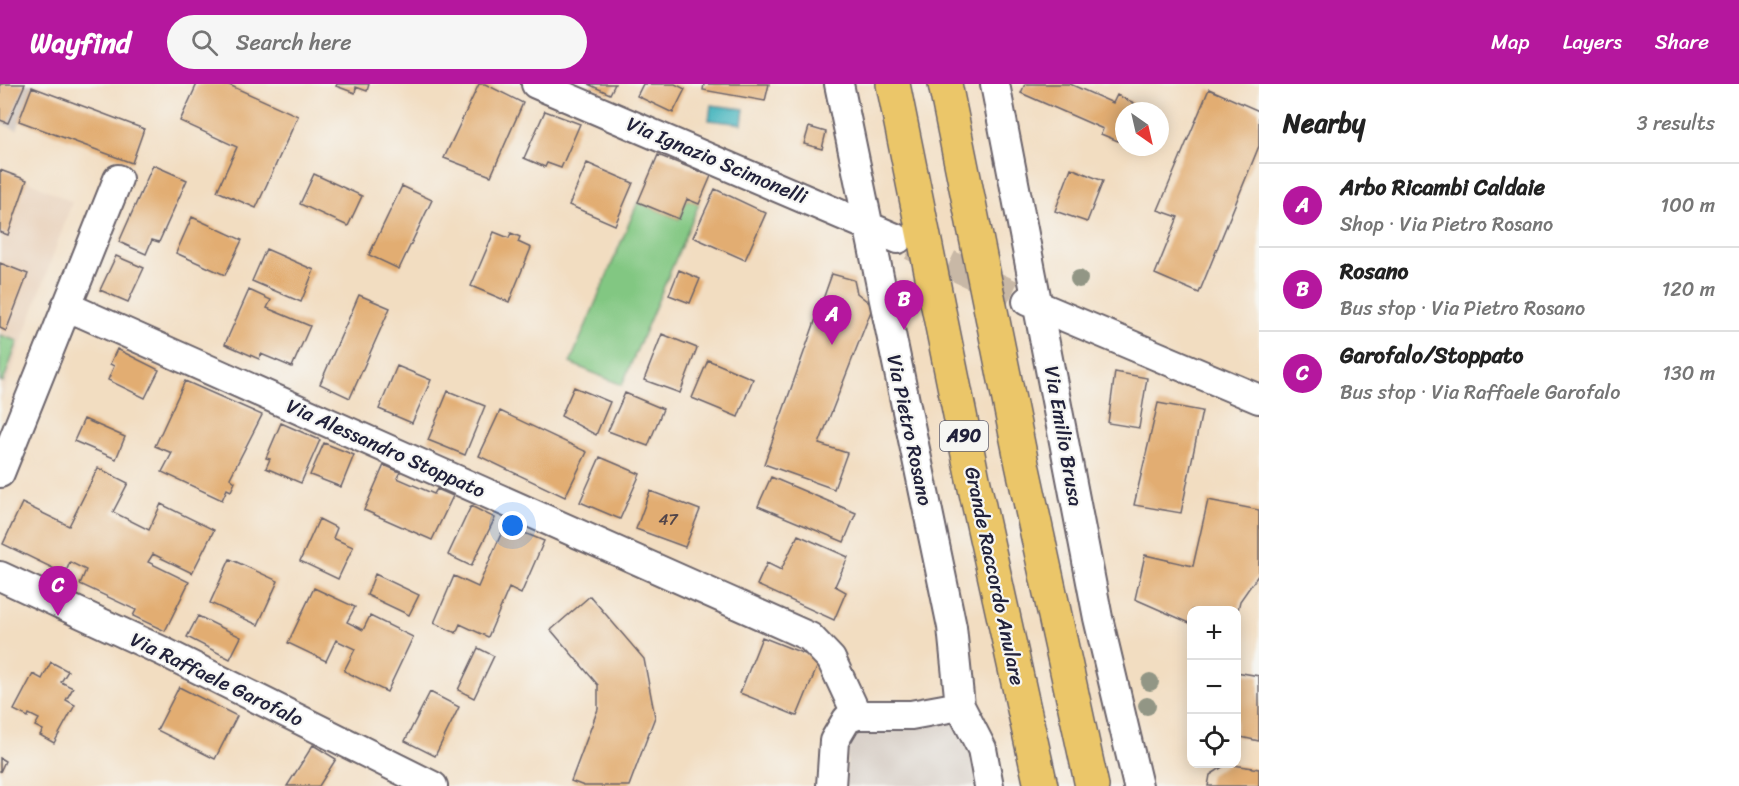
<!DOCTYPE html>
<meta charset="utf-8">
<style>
:root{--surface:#fff;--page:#f6f6f6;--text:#222;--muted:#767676;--line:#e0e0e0;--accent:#b5179e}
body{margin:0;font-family:Sriracha,sans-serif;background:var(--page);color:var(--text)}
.controls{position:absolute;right:18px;bottom:18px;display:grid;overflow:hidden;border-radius:12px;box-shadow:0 3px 15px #0003}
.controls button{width:54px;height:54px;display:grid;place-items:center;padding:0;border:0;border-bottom:2px solid var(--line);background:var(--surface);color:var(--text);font:30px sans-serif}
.compass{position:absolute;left:1115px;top:18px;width:54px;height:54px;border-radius:50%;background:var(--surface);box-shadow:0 3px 15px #0003;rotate:146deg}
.you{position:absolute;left:513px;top:442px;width:21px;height:21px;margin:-15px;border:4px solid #fff;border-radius:50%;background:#1a73e8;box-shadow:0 0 0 9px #1a73e833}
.badge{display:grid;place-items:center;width:39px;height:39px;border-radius:50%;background:var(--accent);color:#fff;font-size:20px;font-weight:700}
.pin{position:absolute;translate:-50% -50px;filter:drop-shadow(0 2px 3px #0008)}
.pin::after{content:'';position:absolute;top:32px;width:21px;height:18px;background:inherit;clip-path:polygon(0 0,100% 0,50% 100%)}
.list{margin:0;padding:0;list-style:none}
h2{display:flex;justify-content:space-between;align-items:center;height:78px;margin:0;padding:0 24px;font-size:26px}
h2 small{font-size:20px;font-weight:400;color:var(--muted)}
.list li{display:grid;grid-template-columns:39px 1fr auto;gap:18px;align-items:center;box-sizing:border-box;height:84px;padding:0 24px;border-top:2px solid var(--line)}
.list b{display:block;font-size:22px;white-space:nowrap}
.list p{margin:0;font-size:20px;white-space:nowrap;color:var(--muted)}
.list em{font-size:20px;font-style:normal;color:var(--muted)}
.icon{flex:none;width:33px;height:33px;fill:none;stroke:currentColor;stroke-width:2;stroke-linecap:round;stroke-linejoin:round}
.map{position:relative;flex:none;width:1259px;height:702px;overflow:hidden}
header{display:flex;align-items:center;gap:36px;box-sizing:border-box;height:84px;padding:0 30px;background:var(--accent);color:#fff}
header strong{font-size:28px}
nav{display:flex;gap:33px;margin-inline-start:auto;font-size:21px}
.search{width:420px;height:54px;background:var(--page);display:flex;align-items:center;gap:15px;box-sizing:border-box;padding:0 21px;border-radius:33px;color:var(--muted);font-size:22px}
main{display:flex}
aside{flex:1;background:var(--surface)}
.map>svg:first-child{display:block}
</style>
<header>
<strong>Wayfind</strong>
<div class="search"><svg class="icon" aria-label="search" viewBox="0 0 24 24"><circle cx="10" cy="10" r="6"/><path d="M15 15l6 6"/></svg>Search here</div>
<nav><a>Map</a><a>Layers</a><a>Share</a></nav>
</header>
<main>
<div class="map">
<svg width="1259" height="702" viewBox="0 0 1259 702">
<rect width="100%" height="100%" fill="#f6f6f2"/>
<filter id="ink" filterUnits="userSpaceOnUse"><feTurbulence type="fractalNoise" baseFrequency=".0167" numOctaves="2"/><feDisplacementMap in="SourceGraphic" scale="12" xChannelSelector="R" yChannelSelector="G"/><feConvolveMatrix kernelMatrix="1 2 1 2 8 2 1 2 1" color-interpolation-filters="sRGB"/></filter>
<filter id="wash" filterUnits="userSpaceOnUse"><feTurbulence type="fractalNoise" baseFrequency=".008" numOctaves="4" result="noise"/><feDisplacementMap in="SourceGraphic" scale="24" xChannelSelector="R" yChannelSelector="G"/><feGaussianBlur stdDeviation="1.35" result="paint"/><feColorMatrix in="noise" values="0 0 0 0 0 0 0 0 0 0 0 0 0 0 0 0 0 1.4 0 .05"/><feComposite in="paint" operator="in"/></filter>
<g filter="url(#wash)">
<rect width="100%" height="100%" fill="#f2ddc1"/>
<path fill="#e8cfb7" d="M0,83L72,118L0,320Z"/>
<path fill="#cec2b9" d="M0,0H35L17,46L0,39Z
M985,636L1002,702H845L848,662L857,644Z"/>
<path fill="#82c782" stroke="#52745e" stroke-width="1.5" d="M687,115L699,120L622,301L570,279L638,118L679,135Z
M0,251L18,257L3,298L0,297Z"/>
<path fill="#46b5be" stroke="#346c7c" stroke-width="1.5" d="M711,21L744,25L742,40L709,36Z"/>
<g id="blocks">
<path fill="#e2ad72" d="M0,0H25L8,39L0,36Z
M197,0H227L298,32L256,124L217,107L237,63L180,37Z
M337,0H369L367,7L356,3L355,9L336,2Z
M479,0H485L523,19L491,92L444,74Z
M588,0H615L610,10Z
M643,0H675L685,5L673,29L637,12Z
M704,0H769L765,17L703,6Z
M1025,0H1070L1113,19L1117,11L1134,19L1131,27H1124V43L1118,57L1101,50L1103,45L1021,9Z
M32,3L144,45L132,79L19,37Z
M1209,5L1259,27V62L1199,209L1155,190L1178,133L1158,126Z
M545,27L580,40L561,84L547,79L545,83L524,74Z
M809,43L826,48L822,65L804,60Z
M658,71L711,92L699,120L687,115L679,135L638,118Z
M587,79L633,99L615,141L569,121Z
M153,81L187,96L159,158L152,156L146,170L119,158Z
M1071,84L1103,97L1087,138L1055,127Z
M0,86L27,96L8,151L0,148Z
M314,90L362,112L348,142L300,120Z
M402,102L432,116L399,185L369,171Z
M715,105L766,129L745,176L693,153Z
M192,133L242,156L225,191L176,169Z
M494,148L509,154L511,149L520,153L518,158L531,164L509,218L471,202Z
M266,165L314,186L301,218L252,197Z
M116,172L144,184L128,218L100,206Z
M0,179L28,190L6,247L0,244Z
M679,186L700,195L690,219L669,211Z
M832,190L854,196L857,209L873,222L819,360L847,369L834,405L764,380Z
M249,206L271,216L267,224L310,242L292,283L261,270L259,275L225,260Z
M359,211L390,224L350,314L320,300Z
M662,250L697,264L680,309L644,296Z
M117,265L159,286L145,314L108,296L114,282L110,280Z
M708,276L753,295L738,333L692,314Z
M397,282L431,296L412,339L379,325Z
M1115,288L1147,294L1139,344L1108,339Z
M185,297L262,331L230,394L235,398L231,407L227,405L222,416L162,388L172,369L155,362Z
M574,303L610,318L596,351L561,332Z
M448,307L485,322L465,371L428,356Z
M625,309L663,325L648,362L608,347Z
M1158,319L1202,327L1181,429L1134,421Z
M500,327L587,368L565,413L479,372Z
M84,335L125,353L116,375L74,357Z
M281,339L320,356L301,399L266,384L270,375L266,374Z
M324,359L354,371L341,403L310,391Z
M600,373L640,390L620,435L580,418Z
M384,381L400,388L397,394L434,410L437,405L453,412L432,456L364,426Z
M98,384L128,399L113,428L149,446L161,420L214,446L192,489L153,470L148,478L189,498L165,547L133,532L136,526L80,500L86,486L70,478L65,490L3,460L22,419L69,442Z
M771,393L856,429L844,458L758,422Z
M650,407L700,426L685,463L636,445Z
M1208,416L1259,426V490L1240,517L1238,526H1192V540L1135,515L1145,471L1193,482Z
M471,422L495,434L471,482L448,471Z
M319,435L337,444L333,454L353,463L338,495L300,477Z
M505,441L544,457L521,510L509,504L488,553L460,540L456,549L434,539L454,492L478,503Z
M798,451L848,473L835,502L846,508L834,536L757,501L767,479L781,486Z
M230,475L278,497L258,541L210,519Z
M375,490L419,511L409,531L367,511Z
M314,504L355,523L347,538L363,546L370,532L413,553L387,608L344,587L355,565L336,556L326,577L288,559Z
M590,512L644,575L655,633L629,702H584L571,697L598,625V601L551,546Z
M198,532L241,553L230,575L187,553Z
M762,553L820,576L797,632L740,609Z
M478,564L494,572L474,614L458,606Z
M51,578L68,587L61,598L73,604L66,616L75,621L54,659L40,651L43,646L35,642L39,635L29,630L28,633L14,626L33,590L42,595Z
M1236,588L1259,592V657L1236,652Z
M179,603L237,632L215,675L157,646Z
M430,608L459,623L435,672L405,657Z
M313,661L336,675L319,702H287Z
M0,674L5,677L0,688Z
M1227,680L1259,685V702H1208L1210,691Z"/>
</g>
</g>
<g filter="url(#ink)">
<use href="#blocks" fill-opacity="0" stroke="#6b636a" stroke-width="1.5"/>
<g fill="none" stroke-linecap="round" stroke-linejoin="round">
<path stroke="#c8b8a6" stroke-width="28" stroke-dasharray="28 14" stroke-linecap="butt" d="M911,162L1025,216"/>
<g stroke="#6b636a" stroke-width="32">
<path id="minor" d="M536,0L898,155
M839,0L952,543L960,622L982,665L989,702
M995,0L1098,534L1138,702
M1027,217L1259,315
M66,222L810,553L831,575L857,631
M0,389L118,95
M0,492L162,567L433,702
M831,702L834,657L847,635L857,631H911L960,622"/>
</g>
<g stroke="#6b636a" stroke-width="36">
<path id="motorway" d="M893,0L973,395L1041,702
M945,0L1022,380L1092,702"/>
</g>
<use href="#minor" stroke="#fff" stroke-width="28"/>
<use href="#motorway" stroke="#ebc669" stroke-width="33"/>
</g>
<g fill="#929685">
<circle cx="1079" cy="195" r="9"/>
<circle cx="1150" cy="598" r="9"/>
<circle cx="1147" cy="622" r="9"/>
</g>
</g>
<g text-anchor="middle" stroke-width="4.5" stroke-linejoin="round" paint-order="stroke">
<g font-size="16" fill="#524549">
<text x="668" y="441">47</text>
</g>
<rect fill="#f6f6f2" stroke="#626272" stroke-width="1.5" x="940" y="337" width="48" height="30" rx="4.5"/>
<g font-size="18" font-weight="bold" fill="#22223b">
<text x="964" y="358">A90</text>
</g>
<g font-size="20" fill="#22223b" stroke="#f6f6f2">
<text transform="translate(717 76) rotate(23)" y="7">Via Ignazio Scimonelli</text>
<text transform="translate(910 346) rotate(78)" y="7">Via Pietro Rosano</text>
<text transform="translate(1064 352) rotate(80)" y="7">Via Emilio Brusa</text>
<text transform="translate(386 364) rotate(24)" y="7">Via Alessandro Stoppato</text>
<text transform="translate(995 492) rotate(78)" y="7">Grande Raccordo Anulare</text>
<text transform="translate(217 595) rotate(26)" y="7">Via Raffaele Garofalo</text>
</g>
</g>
</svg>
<div class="controls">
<button>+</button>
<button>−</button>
<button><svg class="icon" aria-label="locate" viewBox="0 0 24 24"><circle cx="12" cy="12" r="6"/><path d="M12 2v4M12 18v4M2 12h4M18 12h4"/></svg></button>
</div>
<svg class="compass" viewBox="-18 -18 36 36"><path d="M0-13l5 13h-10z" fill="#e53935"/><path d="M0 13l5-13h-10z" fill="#767676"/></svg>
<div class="you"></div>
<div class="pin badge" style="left:832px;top:261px">A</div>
<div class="pin badge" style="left:904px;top:246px">B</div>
<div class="pin badge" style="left:58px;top:532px">C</div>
</div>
<aside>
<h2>Nearby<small>3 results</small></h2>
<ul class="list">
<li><span class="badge">A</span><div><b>Arbo Ricambi Caldaie</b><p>Shop · Via Pietro Rosano</p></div><em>100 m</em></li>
<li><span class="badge">B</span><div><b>Rosano</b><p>Bus stop · Via Pietro Rosano</p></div><em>120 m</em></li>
<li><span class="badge">C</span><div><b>Garofalo/Stoppato</b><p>Bus stop · Via Raffaele Garofalo</p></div><em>130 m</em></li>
</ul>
</aside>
</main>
